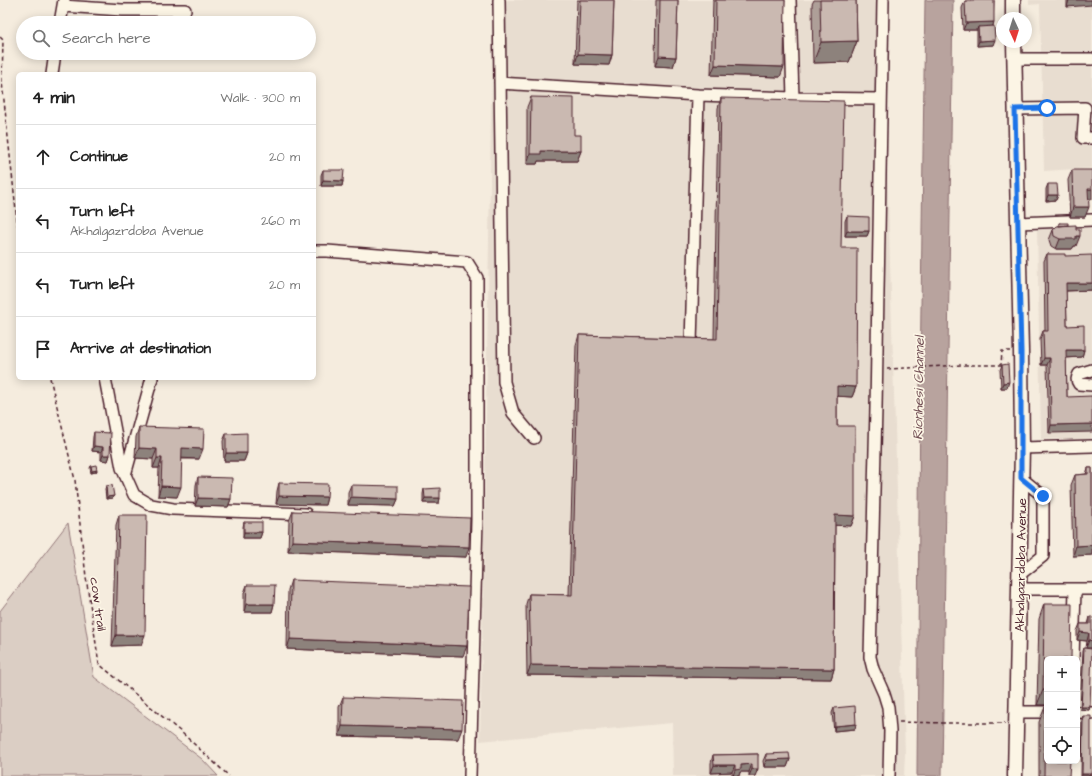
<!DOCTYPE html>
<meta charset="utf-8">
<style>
:root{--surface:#fff;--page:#f2f2f2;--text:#222;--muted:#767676;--line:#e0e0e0}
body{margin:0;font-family:"Architects Daughter",sans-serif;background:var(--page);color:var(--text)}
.controls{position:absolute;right:12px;bottom:12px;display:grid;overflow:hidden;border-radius:6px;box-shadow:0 2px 10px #0003}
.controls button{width:36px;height:36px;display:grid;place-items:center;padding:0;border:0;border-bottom:1px solid var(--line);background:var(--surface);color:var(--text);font:20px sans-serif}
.compass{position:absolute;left:996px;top:12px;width:36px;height:36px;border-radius:50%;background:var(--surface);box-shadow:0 2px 10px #0003;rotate:176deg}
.stop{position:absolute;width:12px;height:12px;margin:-9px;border:3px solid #1a73e8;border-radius:50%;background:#fff}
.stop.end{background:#1a73e8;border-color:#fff;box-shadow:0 1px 4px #0008}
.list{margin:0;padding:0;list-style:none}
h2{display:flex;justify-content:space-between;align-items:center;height:52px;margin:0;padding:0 16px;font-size:17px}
h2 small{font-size:13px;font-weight:400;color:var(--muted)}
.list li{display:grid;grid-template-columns:26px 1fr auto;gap:12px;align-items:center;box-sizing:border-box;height:64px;padding:0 16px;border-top:1px solid var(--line)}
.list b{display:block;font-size:15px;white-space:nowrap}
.list p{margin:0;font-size:13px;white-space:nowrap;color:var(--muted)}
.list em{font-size:13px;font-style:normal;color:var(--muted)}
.icon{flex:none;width:22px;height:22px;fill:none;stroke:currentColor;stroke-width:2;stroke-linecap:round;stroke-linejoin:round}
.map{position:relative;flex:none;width:1092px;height:776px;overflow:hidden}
.search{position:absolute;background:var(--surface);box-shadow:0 2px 10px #0003;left:16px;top:16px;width:300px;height:44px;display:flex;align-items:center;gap:10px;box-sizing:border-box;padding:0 14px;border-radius:22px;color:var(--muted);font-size:15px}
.panel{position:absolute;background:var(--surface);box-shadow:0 2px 10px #0003;left:16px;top:72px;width:300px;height:308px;border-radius:6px}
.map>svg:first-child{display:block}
</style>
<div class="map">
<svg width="1092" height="776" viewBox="0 0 1092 776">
<rect width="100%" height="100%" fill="#f5ecde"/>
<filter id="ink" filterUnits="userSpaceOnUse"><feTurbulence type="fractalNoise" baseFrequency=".025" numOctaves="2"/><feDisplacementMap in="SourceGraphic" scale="8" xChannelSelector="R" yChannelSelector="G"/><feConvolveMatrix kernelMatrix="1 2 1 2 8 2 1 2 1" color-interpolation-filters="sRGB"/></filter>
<g filter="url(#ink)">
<path fill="#e8ddd0" d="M493,0H882L905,754L904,776H673L672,723L480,741L483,599Z
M1029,0H1092V168L1044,171L1040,4L1029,5Z
M1092,224V439H1041L1037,226Z"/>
<path fill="#dbcec4" stroke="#927678" d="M68,523L94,677L202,759L218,776H0V611Z"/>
<path fill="#b8a39e" stroke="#8c6e70" d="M925,0H953L942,776H917L920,386Z"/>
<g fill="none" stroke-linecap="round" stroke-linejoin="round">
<g stroke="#4a1f2b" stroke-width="14">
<path id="minor" d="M499,0L504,382L513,413L534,438
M883,0L876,408L870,657L873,669L884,694L888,707L890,731L889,776
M63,6L122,10H185
M60,23L64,0
M1014,59H1092
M52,74L55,53
M500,83L698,95L793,98L790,0
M793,98L881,99
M1015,109L1085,108L1083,138H1092
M1018,223L1092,220
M314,251H327L467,262L477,278V520L470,776
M691,344L698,95
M1092,370L1079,374C1077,378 1076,380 1079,384L1092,385
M105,378L122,468L134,495L151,505L173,509L306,514
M1022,448L1092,446
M125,475L152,378
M1019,575L1043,556V496L1021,478
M1019,589H1092
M1073,659L1075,589
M1016,712H1047
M1077,712L1092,713"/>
</g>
<g stroke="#4a1f2b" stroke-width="17">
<path id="major" d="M1013,0V18
M1014,42L1021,351L1022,448L1015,776"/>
</g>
<path stroke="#4a1f2b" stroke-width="1.5" stroke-dasharray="4 3" stroke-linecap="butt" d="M0,37L3,40L2,82L18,229
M887,369L963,365H1001L1002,351H1010
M50,378L75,480L86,577L99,664L181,732L229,776
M899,722L945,723H1005"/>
<use href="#minor" stroke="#fcf5e5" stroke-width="11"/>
<use href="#major" stroke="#fcf5e5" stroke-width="14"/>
</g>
<path fill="#ae9f98" stroke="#4a1f2b" d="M577,0H614L612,55L609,65L575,64Z
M656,0H678L676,57L673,67L655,66Z
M713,0H785L780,77L711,75Z
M814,0H856L857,41L849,62L813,63L812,4Z
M971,0H994L993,26V45L977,46V30H963L962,8L965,1H971Z
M1067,0H1092L1067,7Z
M531,97L574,135L581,151L577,161H538L537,164H527V107Z
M721,98L841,248L856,387L852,397L837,396V426L855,516L851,526L835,525L834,669L831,679L527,675L526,604L529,594L569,595L576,345L579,335L714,339L718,108Z
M323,170L343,181L342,186H321V175Z
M1072,170L1089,199L1085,217H1070L1068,180Z
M1048,184L1058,195L1056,200L1046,201V189Z
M847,216L869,231L867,236H845V221Z
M1059,223L1068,225L1076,246H1074L1072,249H1056L1051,246L1049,240L1053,230L1059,226Z
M1047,254L1065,256L1092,290L1066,291L1067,326L1084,350L1082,357L1066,358L1067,397L1049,433L1047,365H1041L1040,339L1043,331H1045L1044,261Z
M1002,365L1007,388H1001L1000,370Z
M139,427L199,459H181L177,497L158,496L159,468H153V459L135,458L136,437Z
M94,432L110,455L108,461L101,460V452L92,451L93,437Z
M226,434L247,453L244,461H224L223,441Z
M91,466L97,470L96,472L91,473L90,468Z
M1088,468H1092V555L1073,556L1071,485L1075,475L1086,474Z
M198,477L231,499L228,507L195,506L196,485Z
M279,483L327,497L325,505L276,504L277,491Z
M351,485L398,499L395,506L348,505V492Z
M106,486L114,496L113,498L106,499L105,489Z
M424,489L440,498L439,503H423V494Z
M293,511L466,557L288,551L289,521Z
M119,515L141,645L112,646L116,525Z
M244,522L262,532L260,538H243V527Z
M291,580L463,656L287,649L288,590Z
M247,585L274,604L272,612H244V593Z
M1044,604L1047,659V705H1037L1039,619Z
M1090,617L1092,648H1086L1087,641L1077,640V631L1080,624H1088Z
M1084,648L1089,710L1080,709L1083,651Z
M343,697L458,739L339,736V707Z
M1045,707L1069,776H1039V722Z
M834,708L855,729L834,731L832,713Z
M1083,716L1091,774L1090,776H1081L1082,718Z
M758,754L755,776H749V772H740L739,776H732V772L711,773V763L713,755Z
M766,754L790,759L787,767H764L763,761Z"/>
<path fill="#8d827c" stroke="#4a1f2b" d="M1069,0H1092V5L1067,7Z
M994,22L992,29L978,27L977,30H963L966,23Z
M995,40L993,45L977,46L979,41Z
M857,41L849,62L813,63L821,42Z
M578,54L612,55L609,65L575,64Z
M659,56L676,57L673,67L655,66Z
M715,65L784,67L780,77L711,75Z
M541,151H581L577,161H538L537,164H527L530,154Z
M323,180L343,181L342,186H321Z
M1088,189H1092V199H1085Z
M1048,195H1058L1056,200L1046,201Z
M1073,207H1089L1085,217H1070Z
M847,231H869L867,236H845Z
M1076,236H1080L1076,246H1074L1072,249H1056L1060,239Z
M1066,283H1092V290L1063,291Z
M1066,350H1084L1082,357L1063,358Z
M1044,358H1050L1047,365H1041Z
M1009,382L1007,388H1001L1003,383Z
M837,386L856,387L852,397L834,396Z
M1092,424V432L1049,433L1051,425Z
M94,446L103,447L101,452L92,451Z
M139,448L157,449L153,459L135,458Z
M182,448L203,449L199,459L178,458Z
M226,453H247L244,461H224Z
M103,455H110L108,461L101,460Z
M157,458H162L159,468H153Z
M97,470L96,472L91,473L92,471Z
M161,486L181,487L177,497L158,496Z
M114,496L113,498L106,499L107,497Z
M279,496L327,497L325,505L276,504Z
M351,497L398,499L395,506L348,505Z
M198,498L231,499L228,507L195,506Z
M425,498H440L439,503H423Z
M835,515L855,516L851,526L831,525Z
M244,532H262L260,538H243Z
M292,541L469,547L466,557L288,551Z
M1092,545V555L1073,556L1076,546Z
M246,604H274L272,612H244Z
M1080,632L1089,633L1087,641L1077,640Z
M116,635H145L141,645L112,646Z
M290,639L467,646L463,656L287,649Z
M1089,640L1092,641V648H1086Z
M531,665L834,669L831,679L527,675Z
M1043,690H1047V705H1037Z
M1081,707H1090L1089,710L1080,709Z
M856,724L855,729L834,731L835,726Z
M342,726L462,729L458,739L339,736Z
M790,759L787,767H764L766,760Z
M752,764L749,772H740L739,776H733L735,770L741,765Z
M714,765H735L732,772L711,773Z
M752,769H758L755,776H749Z
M1082,774H1091L1090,776H1081Z"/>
<path fill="#cab9b1" stroke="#4a1f2b" d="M580,0H614L612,55L578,54Z
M660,0H678L676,57L659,56Z
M716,0H785L784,67L715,65Z
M820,0H856L857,41L821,42Z
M974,0H994V22L966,23L965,1H974Z
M994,26L995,40L979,41L978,27Z
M531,97L574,98V135H581V151H541V154H530Z
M721,98L844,101L841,248H857L856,387L837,386V426H855V516L835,515L834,669L531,665L529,594L572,595L579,335L717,339Z
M323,170H344L343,181L323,180Z
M1072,170H1092V189H1088L1089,207H1073Z
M1048,184H1057L1058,195H1048Z
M847,216L869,217V231H847Z
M1059,223H1068V225L1059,226Z
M1076,225V229H1080V236H1076V239H1060L1054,236L1053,230L1057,226Z
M1047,254H1065V256L1092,255V283H1066L1067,326L1084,325V350H1066L1067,397L1092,396V424L1051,425L1050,358H1044L1043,331H1048Z
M1008,364L1009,382L1003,383L1002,365Z
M139,427L204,429L203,449L182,448L181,487L161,486L162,458H157V449L139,448Z
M94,432L111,433L110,455H103V447L94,446Z
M247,433V453H226V434Z
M96,465L97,470L92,471L91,466Z
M1088,468H1092V545L1076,546L1075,475L1088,474Z
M198,477L232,478L231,499L198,498Z
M279,483L328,484L327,497L279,496Z
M112,485L114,496L107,497L106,486Z
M351,485L398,486V499L351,497Z
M440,488V498H425L424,489Z
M293,511L470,518L469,547L292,541Z
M119,515H147L145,635H116Z
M244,522H262V532H244Z
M291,580L469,587L467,646L290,639Z
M247,585H275L274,604H246Z
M1044,604H1072L1071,659H1047V690H1043Z
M1090,617H1092V641L1089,640V633L1080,632V624H1090Z
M1084,648L1092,649L1090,707H1081Z
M343,697L463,701L462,729L342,726Z
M855,706L856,724L835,726L834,708Z
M1045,707H1047V761H1070L1069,776H1044Z
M1083,716H1091V774H1082Z
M789,753L790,759L766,760V754Z
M758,754V769H752V764L741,765V769L735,770V765H714L713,755Z"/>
</g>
<g fill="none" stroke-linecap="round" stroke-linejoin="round" filter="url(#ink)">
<path stroke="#1a73e8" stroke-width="5" d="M1043,496L1021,478V351L1015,109L1047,108"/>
</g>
<g text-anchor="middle" stroke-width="3.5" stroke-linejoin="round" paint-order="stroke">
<g font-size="13" fill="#4a1f2b" stroke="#fcf5e5">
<text transform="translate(1020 565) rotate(-89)" y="5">Akhalgazrdoba Avenue</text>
<text transform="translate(99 604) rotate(82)" y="5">cow trail</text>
</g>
<g font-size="14" font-style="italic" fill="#704d53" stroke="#fcf5e5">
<text transform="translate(918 388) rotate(-89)" y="5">Rionhesi Channel</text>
</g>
</g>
</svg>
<div class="controls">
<button>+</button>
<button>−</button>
<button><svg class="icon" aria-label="locate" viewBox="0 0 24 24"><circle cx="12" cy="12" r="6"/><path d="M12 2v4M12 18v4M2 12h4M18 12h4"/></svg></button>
</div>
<svg class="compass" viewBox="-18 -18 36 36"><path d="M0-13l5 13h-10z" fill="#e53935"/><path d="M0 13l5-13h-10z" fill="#767676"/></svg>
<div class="stop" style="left:1047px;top:108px"></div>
<div class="stop end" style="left:1043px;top:496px"></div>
<div class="search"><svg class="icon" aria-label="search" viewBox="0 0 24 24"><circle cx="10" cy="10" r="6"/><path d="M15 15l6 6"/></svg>Search here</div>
<section class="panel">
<h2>4 min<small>Walk · 300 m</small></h2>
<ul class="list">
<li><svg class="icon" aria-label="ahead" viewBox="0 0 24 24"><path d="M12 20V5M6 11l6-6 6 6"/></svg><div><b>Continue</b></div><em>20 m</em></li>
<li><svg class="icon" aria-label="left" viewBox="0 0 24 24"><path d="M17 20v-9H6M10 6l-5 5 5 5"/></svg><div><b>Turn left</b><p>Akhalgazrdoba Avenue</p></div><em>260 m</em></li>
<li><svg class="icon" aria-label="left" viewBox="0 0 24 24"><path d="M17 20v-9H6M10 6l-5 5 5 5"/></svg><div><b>Turn left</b></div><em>20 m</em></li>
<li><svg class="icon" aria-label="arrive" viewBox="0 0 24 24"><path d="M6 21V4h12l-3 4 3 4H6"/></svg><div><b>Arrive at destination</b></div></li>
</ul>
</section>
</div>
